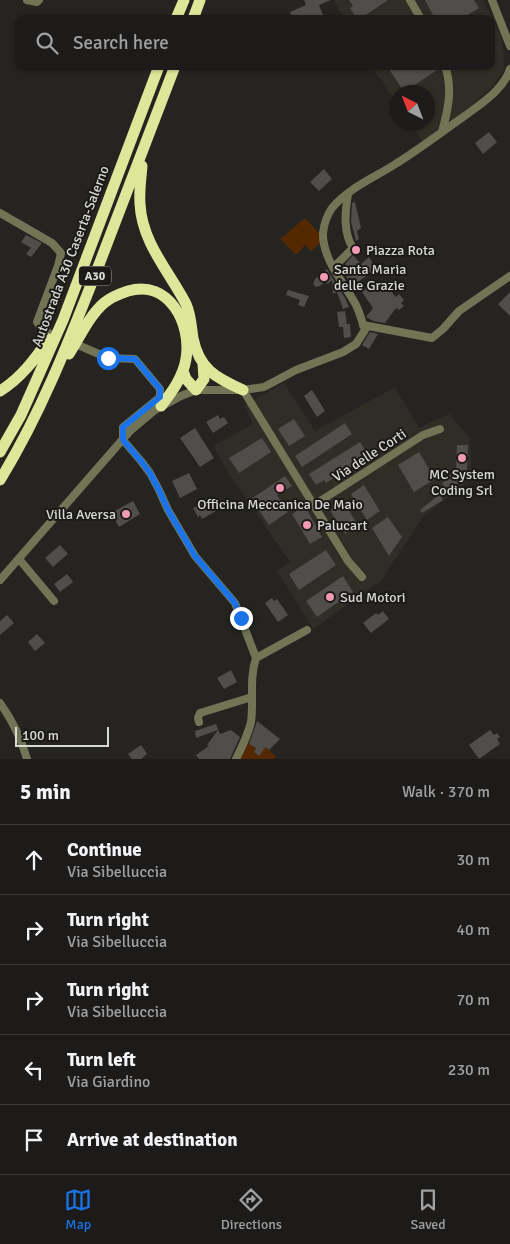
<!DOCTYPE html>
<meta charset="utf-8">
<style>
:root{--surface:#1c1b19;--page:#252422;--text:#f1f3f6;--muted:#a0a1a2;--line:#3a3938;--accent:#1a73e8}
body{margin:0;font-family:Signika,sans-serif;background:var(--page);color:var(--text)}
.compass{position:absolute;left:390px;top:85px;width:45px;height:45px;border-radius:50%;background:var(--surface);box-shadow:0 1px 4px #0004;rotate:318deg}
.scale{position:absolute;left:15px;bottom:12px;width:94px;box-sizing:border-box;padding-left:5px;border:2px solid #d8d8d5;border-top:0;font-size:14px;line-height:18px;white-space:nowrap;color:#d8d8d5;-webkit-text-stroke:4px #1b1a17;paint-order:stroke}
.stop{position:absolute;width:15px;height:15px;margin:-11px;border:4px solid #1a73e8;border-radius:50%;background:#fff}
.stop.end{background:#1a73e8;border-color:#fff;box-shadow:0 1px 5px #0008}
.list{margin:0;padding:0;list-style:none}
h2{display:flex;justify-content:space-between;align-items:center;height:65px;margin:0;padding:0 20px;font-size:21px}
h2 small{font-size:16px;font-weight:400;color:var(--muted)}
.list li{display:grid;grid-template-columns:32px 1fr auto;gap:15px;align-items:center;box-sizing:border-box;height:70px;padding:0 20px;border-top:1px solid var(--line)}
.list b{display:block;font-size:19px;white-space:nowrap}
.list p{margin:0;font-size:16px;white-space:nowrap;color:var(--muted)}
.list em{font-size:16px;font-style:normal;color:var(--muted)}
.icon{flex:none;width:28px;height:28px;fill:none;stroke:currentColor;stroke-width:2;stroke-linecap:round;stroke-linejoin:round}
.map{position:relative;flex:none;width:510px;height:759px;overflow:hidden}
.search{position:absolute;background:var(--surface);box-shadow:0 1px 4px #0004;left:15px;right:15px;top:15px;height:55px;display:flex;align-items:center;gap:12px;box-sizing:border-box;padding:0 18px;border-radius:10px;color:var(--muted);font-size:19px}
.sheet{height:415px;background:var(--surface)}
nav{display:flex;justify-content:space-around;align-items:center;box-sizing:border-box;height:70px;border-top:1px solid var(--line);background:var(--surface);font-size:14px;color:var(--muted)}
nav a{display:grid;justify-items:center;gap:2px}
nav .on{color:var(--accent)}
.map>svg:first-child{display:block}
</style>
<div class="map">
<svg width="510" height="759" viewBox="0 0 510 759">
<rect width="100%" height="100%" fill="#252421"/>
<path fill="#2f2d25" d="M334,0H483L501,36L504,55V69L494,85L470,107L423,142L410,123L428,122V92H398L397,104L371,66H491V19H343Z
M284,383L315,431L395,387L419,428L449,414L470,438L472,478L423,517L381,581L313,629L277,571L290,562L229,474L213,446L253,424L244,405Z"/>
<path fill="#542901" d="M305,218L320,234V243L311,251L305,245L296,255L280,239Z
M247,742L256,748L254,752L259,756L266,747L276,757L273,759H238Z"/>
<path fill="#504d4a" d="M304,0H331L319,5L323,15L314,19H293L290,12L306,5Z
M349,0H388L360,19H357L350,8L353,6Z
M425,0H474L479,8L461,19H435Z
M387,66H434L437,70L404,92Z
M489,132L497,142L483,154L475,143Z
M324,169L332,179L319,191L310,182Z
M355,202L361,228L357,231L359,239L356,241L351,222L352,203Z
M26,235L42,243L31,257L26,254L31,248L21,242Z
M353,255L361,264L369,257L376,269L352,286L344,272L348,268L345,264Z
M327,269L345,298L349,307L343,309L337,292L333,294L332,280L328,284L325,282L320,286L316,287L313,284L315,279Z
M373,283L378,290L385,284L396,297L399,294L404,300L401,303L404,306L399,310L396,308L385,323L373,321L366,317L373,308L362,292Z
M288,290L309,296L304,307L298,305L300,300L286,295Z
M510,292V316L498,304Z
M345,311L347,324H350L351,337L344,338L343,327H339L337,312Z
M370,332L378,334L369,349L362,345Z
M312,390L325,411L317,417L304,396Z
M218,415L220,419L224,417L228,423L213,433L206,422Z
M294,419L305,436L289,446L278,429Z
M345,423L352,434L302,467L295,456Z
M195,428L214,458L200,467L180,438Z
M262,438L271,452L239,473L229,458Z
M360,442L369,456L326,483L324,480L316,485L309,474Z
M457,445H468L467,472L462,481L447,491L442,483L448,478L447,477L456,471Z
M419,452L435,479L414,492L398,465Z
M189,473L197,489L180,498L172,481Z
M285,476L292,486L277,495L288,512L269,525L251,499Z
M364,485L380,511L367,520L351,494Z
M440,494L443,500L422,513L420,510Z
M209,499L216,511L202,519L200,515L198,517L193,508Z
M342,499L358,525L345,534L331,512L333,505Z
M133,501L140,514L119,527L111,513Z
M305,506L322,537L310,544L292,514Z
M388,517L402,537L389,556L372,528Z
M60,545L68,554L53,567L45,558Z
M326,550L336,565L299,590L289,574Z
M67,574L73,582L60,592L54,584Z
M343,576L353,592L317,617L306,601Z
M272,598L274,601L277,599L288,615L278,622L265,603Z
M383,611L389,619L371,633L363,623L376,613L378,615Z
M7,615L14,623L0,635V621Z
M37,634L45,643L35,651L28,642Z
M231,670L237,682L224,689L217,678Z
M257,721L280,739L269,750L266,747L259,756L254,752L256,748L249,744Z
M216,724L220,734L231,730L240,737L230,759H199L196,755L209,746L207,745L218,730L196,738L195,731Z
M490,730L494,735L497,733L500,737L497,739L500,744L479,759L469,745Z
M141,745L147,754L141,759H132L128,754Z"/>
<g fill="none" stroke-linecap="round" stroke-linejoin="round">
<path stroke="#717556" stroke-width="8" d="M27,0L37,2L39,0
M410,0L421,19
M492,0L510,46
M442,132C448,110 453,89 445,66
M0,213L52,243L61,253L58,266L37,322L44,331L49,333
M334,267L353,248C343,233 345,212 348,194
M363,325L432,338L443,329L459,311L510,276
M78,345L108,358L135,359L160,389V397L123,427V440L141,461L150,473L159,490L168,510L195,556L235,603L256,658
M243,390L348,561L362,577
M314,505L423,435L440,429
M19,559L54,601
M0,580L130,431L155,410L181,396L196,390H243L264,387L296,370L343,352L356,344L365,330C362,322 360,313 356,305C345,284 322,259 323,233C324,225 327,215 332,208C348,188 376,177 397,163C421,148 443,131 466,115C482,103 504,89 510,69
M0,703C13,721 21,738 27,759
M199,722L198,718L200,713L252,697
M236,759C242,747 248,735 251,722C254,700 249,679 256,658L307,630"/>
<path stroke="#dee799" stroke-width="11" d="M176,19L184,0
M193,19L200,0
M142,166C141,178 139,191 140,204C142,243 169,271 186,304C191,315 191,326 193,338C199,369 216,378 243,390
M69,354C80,337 89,316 104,303C111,297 119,294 128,291C169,279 192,324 186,359C183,377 172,392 161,406
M183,371L186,379L196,390L204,379L203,364
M0,391C21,378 35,359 49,339
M0,452L21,415L63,320L159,66
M0,480C42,412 71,336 100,262C125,197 150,132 175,66"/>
</g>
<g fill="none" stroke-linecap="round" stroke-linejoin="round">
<path stroke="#1a73e8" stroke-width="6" d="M108,358L135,359L160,389V397L123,427V440L141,461L150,473L159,490L168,510L195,556L235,603L241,618"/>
</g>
<g fill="#f09ab5" stroke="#1b1a17" stroke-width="2">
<circle cx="356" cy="250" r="5"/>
<circle cx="324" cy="277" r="5"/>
<circle cx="462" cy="458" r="5"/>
<circle cx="280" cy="488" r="5"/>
<circle cx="126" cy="514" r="5"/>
<circle cx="307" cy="525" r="5"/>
<circle cx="330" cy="597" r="5"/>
</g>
<g text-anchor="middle" stroke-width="4" stroke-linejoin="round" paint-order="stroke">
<rect fill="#1b1a17" stroke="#9f9f9c" stroke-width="1" x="79" y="266.5" width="32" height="19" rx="4"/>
<g font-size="12" font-weight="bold" fill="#d8d8d5">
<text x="95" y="280">A30</text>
</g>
<g font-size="14" fill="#d8d8d5" stroke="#1b1a17" text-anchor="start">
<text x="366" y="255">Piazza Rota</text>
<text x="334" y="274">Santa Maria<tspan x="334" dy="16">delle Grazie</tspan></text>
<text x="462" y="479" text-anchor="middle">MC System<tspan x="462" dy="16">Coding Srl</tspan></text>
<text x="280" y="509" text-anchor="middle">Officina Meccanica De Maio</text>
<text x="116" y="519" text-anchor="end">Villa Aversa</text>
<text x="317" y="530">Palucart</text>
<text x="340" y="602">Sud Motori</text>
</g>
<g font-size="14" fill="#d8d8d5" stroke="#1b1a17">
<text transform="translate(70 256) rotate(-69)" y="5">Autostrada A30 Caserta-Salerno</text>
<text transform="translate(369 455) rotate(-33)" y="5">Via delle Corti</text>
</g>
</g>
</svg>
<svg class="compass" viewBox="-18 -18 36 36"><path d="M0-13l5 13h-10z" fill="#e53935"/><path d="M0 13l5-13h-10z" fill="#a0a1a2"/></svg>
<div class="scale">100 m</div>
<div class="stop" style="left:108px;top:358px"></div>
<div class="stop end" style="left:241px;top:618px"></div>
<div class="search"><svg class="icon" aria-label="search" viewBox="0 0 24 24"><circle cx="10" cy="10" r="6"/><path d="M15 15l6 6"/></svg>Search here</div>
</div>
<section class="sheet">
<h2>5 min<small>Walk · 370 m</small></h2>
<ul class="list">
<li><svg class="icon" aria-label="ahead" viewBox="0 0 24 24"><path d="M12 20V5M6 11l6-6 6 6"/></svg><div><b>Continue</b><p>Via Sibelluccia</p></div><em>30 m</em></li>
<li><svg class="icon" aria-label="right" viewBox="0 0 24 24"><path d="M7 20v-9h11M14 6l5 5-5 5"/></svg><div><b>Turn right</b><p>Via Sibelluccia</p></div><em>40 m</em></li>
<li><svg class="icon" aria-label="right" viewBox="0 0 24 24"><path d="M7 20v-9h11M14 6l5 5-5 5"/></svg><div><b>Turn right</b><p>Via Sibelluccia</p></div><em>70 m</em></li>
<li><svg class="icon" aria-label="left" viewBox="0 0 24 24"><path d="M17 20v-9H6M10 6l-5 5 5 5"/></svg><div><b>Turn left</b><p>Via Giardino</p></div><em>230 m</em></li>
<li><svg class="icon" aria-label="arrive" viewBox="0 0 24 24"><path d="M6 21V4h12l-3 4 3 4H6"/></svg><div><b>Arrive at destination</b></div></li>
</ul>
</section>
<nav>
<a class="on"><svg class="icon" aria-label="map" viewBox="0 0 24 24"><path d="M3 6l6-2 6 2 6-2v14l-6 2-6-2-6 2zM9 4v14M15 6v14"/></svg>Map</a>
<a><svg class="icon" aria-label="directions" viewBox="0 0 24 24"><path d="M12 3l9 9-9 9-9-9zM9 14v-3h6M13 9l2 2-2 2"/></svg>Directions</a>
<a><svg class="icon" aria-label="saved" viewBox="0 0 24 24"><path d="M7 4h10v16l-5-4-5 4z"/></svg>Saved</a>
</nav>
